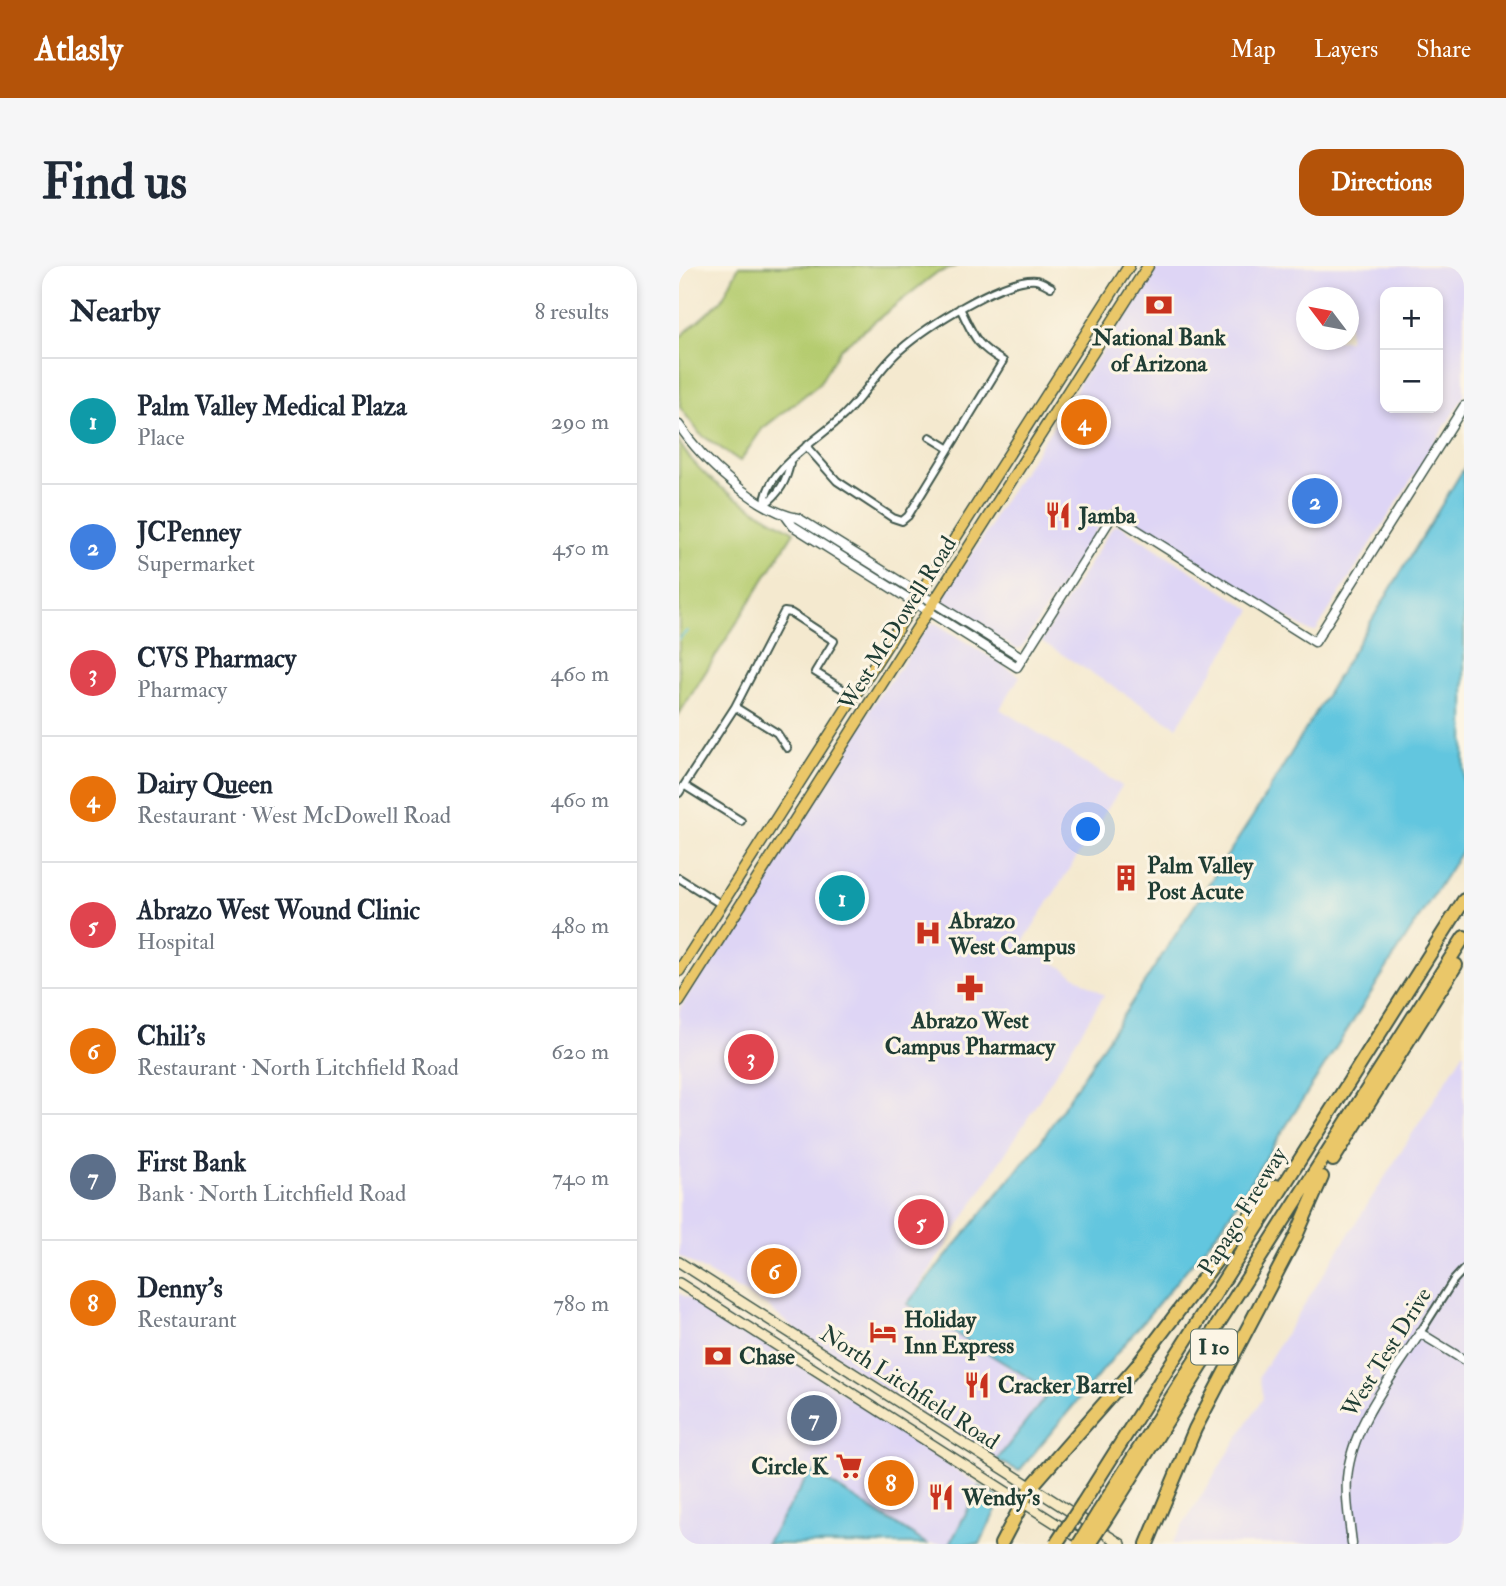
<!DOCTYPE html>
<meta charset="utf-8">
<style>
:root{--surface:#fff;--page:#f6f6f7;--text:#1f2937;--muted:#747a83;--line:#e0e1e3;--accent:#b45309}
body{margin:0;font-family:"IM FELL Double Pica",serif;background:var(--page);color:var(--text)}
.controls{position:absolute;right:21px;top:21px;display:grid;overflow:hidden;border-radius:14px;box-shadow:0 4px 10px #0003}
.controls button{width:63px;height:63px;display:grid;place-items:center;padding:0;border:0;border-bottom:2px solid var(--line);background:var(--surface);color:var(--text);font:35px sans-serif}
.compass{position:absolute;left:617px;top:21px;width:63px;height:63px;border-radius:50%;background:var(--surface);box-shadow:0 4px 10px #0003;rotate:302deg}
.you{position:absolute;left:410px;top:564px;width:24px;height:24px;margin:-18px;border:5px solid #fff;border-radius:50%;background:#1a73e8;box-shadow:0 0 0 10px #1a73e833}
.badge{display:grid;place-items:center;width:46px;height:46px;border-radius:50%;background:var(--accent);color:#fff;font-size:23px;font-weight:700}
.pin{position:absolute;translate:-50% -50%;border:4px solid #fff;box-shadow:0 2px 7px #0006}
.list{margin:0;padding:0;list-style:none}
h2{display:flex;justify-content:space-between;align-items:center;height:91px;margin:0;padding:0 28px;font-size:30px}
h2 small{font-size:23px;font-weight:400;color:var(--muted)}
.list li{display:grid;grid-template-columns:46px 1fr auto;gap:21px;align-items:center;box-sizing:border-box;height:126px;padding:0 28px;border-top:2px solid var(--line)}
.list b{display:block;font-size:26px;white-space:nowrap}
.list p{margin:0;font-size:23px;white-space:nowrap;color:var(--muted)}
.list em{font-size:23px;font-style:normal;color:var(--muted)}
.map{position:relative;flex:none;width:785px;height:1278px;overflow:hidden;border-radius:21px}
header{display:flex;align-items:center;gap:42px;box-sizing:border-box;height:98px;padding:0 35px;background:var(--accent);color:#fff}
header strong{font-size:33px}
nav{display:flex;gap:38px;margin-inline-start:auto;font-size:24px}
.intro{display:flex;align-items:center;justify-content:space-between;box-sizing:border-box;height:168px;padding:0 42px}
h1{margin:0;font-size:49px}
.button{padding:18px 32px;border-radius:21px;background:var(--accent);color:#fff;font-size:24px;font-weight:700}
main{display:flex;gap:42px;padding:0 42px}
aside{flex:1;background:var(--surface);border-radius:21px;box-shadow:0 4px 10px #0003}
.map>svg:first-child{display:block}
</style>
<header>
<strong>Atlasly</strong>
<nav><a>Map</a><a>Layers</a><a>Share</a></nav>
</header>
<div class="intro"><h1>Find us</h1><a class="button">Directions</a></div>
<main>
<aside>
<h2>Nearby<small>8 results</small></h2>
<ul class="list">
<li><span class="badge" style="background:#0f9aa8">1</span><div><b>Palm Valley Medical Plaza</b><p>Place</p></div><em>290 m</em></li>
<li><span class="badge" style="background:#3f7fe0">2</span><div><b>JCPenney</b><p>Supermarket</p></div><em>450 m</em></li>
<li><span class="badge" style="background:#e0444e">3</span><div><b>CVS Pharmacy</b><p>Pharmacy</p></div><em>460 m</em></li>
<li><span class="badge" style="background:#e8710a">4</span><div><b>Dairy Queen</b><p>Restaurant · West McDowell Road</p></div><em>460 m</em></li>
<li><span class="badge" style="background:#e0444e">5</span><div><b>Abrazo West Wound Clinic</b><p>Hospital</p></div><em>480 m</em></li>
<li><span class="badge" style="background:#e8710a">6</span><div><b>Chili's</b><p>Restaurant · North Litchfield Road</p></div><em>620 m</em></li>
<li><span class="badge" style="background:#5c6f8a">7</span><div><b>First Bank</b><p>Bank · North Litchfield Road</p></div><em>740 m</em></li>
<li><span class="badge" style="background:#e8710a">8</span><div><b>Denny's</b><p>Restaurant</p></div><em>780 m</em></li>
</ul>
</aside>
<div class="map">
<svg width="785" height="1278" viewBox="0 0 785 1278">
<rect width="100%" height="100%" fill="#fcf5e5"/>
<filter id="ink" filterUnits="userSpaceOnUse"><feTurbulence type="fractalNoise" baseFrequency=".0143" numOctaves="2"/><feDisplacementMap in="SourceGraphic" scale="14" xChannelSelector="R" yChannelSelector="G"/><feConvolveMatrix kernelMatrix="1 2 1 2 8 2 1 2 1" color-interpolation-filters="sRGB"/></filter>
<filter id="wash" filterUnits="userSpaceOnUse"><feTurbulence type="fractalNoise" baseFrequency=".00686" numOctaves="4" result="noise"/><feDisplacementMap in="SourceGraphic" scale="28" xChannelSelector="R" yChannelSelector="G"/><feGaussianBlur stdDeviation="1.57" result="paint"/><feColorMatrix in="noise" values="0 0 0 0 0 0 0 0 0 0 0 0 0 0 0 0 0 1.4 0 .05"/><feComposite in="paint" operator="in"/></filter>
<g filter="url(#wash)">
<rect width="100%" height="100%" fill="#f4e9cf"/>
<path fill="#ded5f5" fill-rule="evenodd" d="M479,0H785V130L637,365H630L432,241L342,382L337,383L266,338L264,329L311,262L316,248L393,132L401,115L422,88L441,59L453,35L467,20ZM706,26H759V142H706ZM628,32H670V74H628Z
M440,259L573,344L498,461L362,375L434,260Z
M253,357L258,358L341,410L321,443L443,520L344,676L425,729L342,863L229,1038L372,1125L318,1194L180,1106L113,1061L89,1041L0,990V744L99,586L110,577L137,529L199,431L222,401L249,359Z
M785,786V1278H492L584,1132L580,1110Z
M0,1027L40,1048L99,1085L194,1146L209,1159L301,1220L271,1278H248L132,1205L87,1278H0Z"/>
<path fill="#b5cc70" stroke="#6a8452" stroke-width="2" d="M60,0H277L256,8L161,83L140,118L83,163L61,195L21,168L1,141L0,72L43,34Z
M0,176C24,218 74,242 115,266L0,448Z"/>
<path fill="#62c6df" stroke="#40828a" stroke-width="2" d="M785,202V581L542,962L340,1205L318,1194L371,1125L228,1038L362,875L574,550Z
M132,1205L248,1278H87Z
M301,1220L322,1233L301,1278H271Z"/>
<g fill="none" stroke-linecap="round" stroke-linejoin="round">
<path stroke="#62c6df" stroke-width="2" d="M0,373L8,365"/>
</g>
</g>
<g filter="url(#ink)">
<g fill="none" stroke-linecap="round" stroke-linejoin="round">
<g stroke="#3f574b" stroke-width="10">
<path id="minor" d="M251,171L269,182
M127,180L158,215L214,252L223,255L229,250L324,95C296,79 295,70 281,42
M86,238C87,202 141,173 165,149C186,129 199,103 221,84C246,62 324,11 357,14C362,15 368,19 372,21
M86,238C100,228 108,214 111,197
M56,441L98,467L108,482
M6,520L62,555
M0,527L56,441L105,346L112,347L155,375L136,406L175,430
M0,612L43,639
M741,1067L774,1015L785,1003"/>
</g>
<g stroke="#3f574b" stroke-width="11">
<path id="tertiary" d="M0,159C22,193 78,245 119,252L344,392
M106,249L114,260L338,401L434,249L636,376L785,140
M673,1278C671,1256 666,1234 668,1212C673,1158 713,1111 741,1067L785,1094"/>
</g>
<g stroke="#3f574b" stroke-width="12">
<path id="secondary" d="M0,996L442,1278
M0,1017L406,1276"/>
</g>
<g stroke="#3f574b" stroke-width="13">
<path id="primary" d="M0,705L450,0
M0,736L469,0"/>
</g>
<g stroke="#3f574b" stroke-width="16">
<path id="motorway" d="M654,894L777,699
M404,1237L785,634
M419,1247L785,671
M427,1252L535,1080
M322,1278L352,1221L457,1101L588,928L597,920
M468,1278L516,1163L617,970L643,911"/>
</g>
<use href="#minor" stroke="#fff" stroke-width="6"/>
<use href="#tertiary" stroke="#fff" stroke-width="8"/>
<use href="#secondary" stroke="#f7e9c3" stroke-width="9"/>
<use href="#primary" stroke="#eac769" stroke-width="10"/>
<use href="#motorway" stroke="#eac769" stroke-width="12"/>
<g stroke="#3f574b" stroke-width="16" stroke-linecap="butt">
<path id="motorway-bridge" d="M377,1278L404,1237
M400,1278L419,1247
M410,1278L427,1252"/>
</g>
<use href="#motorway-bridge" stroke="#eac769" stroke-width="12"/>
</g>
</g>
<defs>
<g id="bank-bare" transform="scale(2.1)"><path d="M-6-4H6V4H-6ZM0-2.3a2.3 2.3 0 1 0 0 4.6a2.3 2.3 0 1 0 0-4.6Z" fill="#c8321e" stroke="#fcf5e5" stroke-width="2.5" paint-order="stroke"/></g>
<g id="restaurant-bare" transform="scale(2.1)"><path d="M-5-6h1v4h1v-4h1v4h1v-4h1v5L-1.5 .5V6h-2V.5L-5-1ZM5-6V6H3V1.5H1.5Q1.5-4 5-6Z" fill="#c8321e" stroke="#fcf5e5" stroke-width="2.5" paint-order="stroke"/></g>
<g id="building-bare" transform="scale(2.1)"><path d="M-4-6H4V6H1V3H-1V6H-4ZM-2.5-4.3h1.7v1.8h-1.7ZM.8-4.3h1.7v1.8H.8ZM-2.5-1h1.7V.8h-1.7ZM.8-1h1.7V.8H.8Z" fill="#c8321e" stroke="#fcf5e5" stroke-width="2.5" paint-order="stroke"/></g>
<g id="hospital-bare" transform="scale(2.1)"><path d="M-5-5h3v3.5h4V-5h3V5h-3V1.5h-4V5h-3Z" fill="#c8321e" stroke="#fcf5e5" stroke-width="2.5" paint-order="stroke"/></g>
<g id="pharmacy-bare" transform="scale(2.1)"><path d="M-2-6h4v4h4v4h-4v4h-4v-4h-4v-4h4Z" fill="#c8321e" stroke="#fcf5e5" stroke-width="2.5" paint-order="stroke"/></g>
<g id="hotel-bare" transform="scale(2.1)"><path d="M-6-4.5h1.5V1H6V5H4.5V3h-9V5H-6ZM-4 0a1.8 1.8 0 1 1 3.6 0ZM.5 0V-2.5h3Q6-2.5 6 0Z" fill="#c8321e" stroke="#fcf5e5" stroke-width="2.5" paint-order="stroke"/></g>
<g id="supermarket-bare" transform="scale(2.1)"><path d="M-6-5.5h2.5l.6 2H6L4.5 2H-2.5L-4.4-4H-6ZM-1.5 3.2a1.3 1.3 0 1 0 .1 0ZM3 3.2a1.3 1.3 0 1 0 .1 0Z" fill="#c8321e" stroke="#fcf5e5" stroke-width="2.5" paint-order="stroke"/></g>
</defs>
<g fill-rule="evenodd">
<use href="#bank-bare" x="480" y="39"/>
<use href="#restaurant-bare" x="379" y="249"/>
<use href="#building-bare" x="447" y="612"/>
<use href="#hospital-bare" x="249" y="667"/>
<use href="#pharmacy-bare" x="291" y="722"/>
<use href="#hotel-bare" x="204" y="1066"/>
<use href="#bank-bare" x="39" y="1090"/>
<use href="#restaurant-bare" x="298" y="1119"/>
<use href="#supermarket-bare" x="170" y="1200"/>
<use href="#restaurant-bare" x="262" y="1231"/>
</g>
<g text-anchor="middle" stroke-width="6" stroke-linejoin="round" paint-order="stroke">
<rect fill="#fcf5e5" stroke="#617469" stroke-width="2" x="512" y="1063.5" width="46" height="35" rx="5"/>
<g font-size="21" font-weight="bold" fill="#1f3d34">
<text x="535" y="1088">I 10</text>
</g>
<g font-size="23" font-weight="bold" fill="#1f3d34" stroke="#fcf5e5" text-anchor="start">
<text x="480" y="79" text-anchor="middle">National Bank<tspan x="480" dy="26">of Arizona</tspan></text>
<text x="400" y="257">Jamba</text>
<text x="468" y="607">Palm Valley<tspan x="468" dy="26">Post Acute</tspan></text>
<text x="270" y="662">Abrazo<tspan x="270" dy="26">West Campus</tspan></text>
<text x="291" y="762" text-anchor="middle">Abrazo West<tspan x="291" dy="26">Campus Pharmacy</tspan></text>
<text x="225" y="1061">Holiday<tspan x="225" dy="26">Inn Express</tspan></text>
<text x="60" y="1098">Chase</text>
<text x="319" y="1127">Cracker Barrel</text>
<text x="149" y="1208" text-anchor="end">Circle K</text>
<text x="283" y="1239">Wendy's</text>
</g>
<g font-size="23" fill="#1f3d34" stroke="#fcf5e5">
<text transform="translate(218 357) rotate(-58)" y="8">West McDowell Road</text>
<text transform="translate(563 945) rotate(-58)" y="8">Papago Freeway</text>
<text transform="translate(707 1086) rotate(-58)" y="8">West Test Drive</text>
<text transform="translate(231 1121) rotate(33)" y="8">North Litchfield Road</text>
</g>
</g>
</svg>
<div class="controls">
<button>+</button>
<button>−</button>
</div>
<svg class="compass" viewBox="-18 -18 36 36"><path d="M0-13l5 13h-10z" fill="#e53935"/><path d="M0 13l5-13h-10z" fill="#747a83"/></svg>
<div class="you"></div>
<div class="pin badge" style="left:163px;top:632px;background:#0f9aa8">1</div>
<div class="pin badge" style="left:636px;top:235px;background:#3f7fe0">2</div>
<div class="pin badge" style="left:72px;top:791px;background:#e0444e">3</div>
<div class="pin badge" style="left:405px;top:156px;background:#e8710a">4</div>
<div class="pin badge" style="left:242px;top:956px;background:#e0444e">5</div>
<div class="pin badge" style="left:95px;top:1005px;background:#e8710a">6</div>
<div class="pin badge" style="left:135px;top:1152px;background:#5c6f8a">7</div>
<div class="pin badge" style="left:212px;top:1217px;background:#e8710a">8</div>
</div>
</main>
